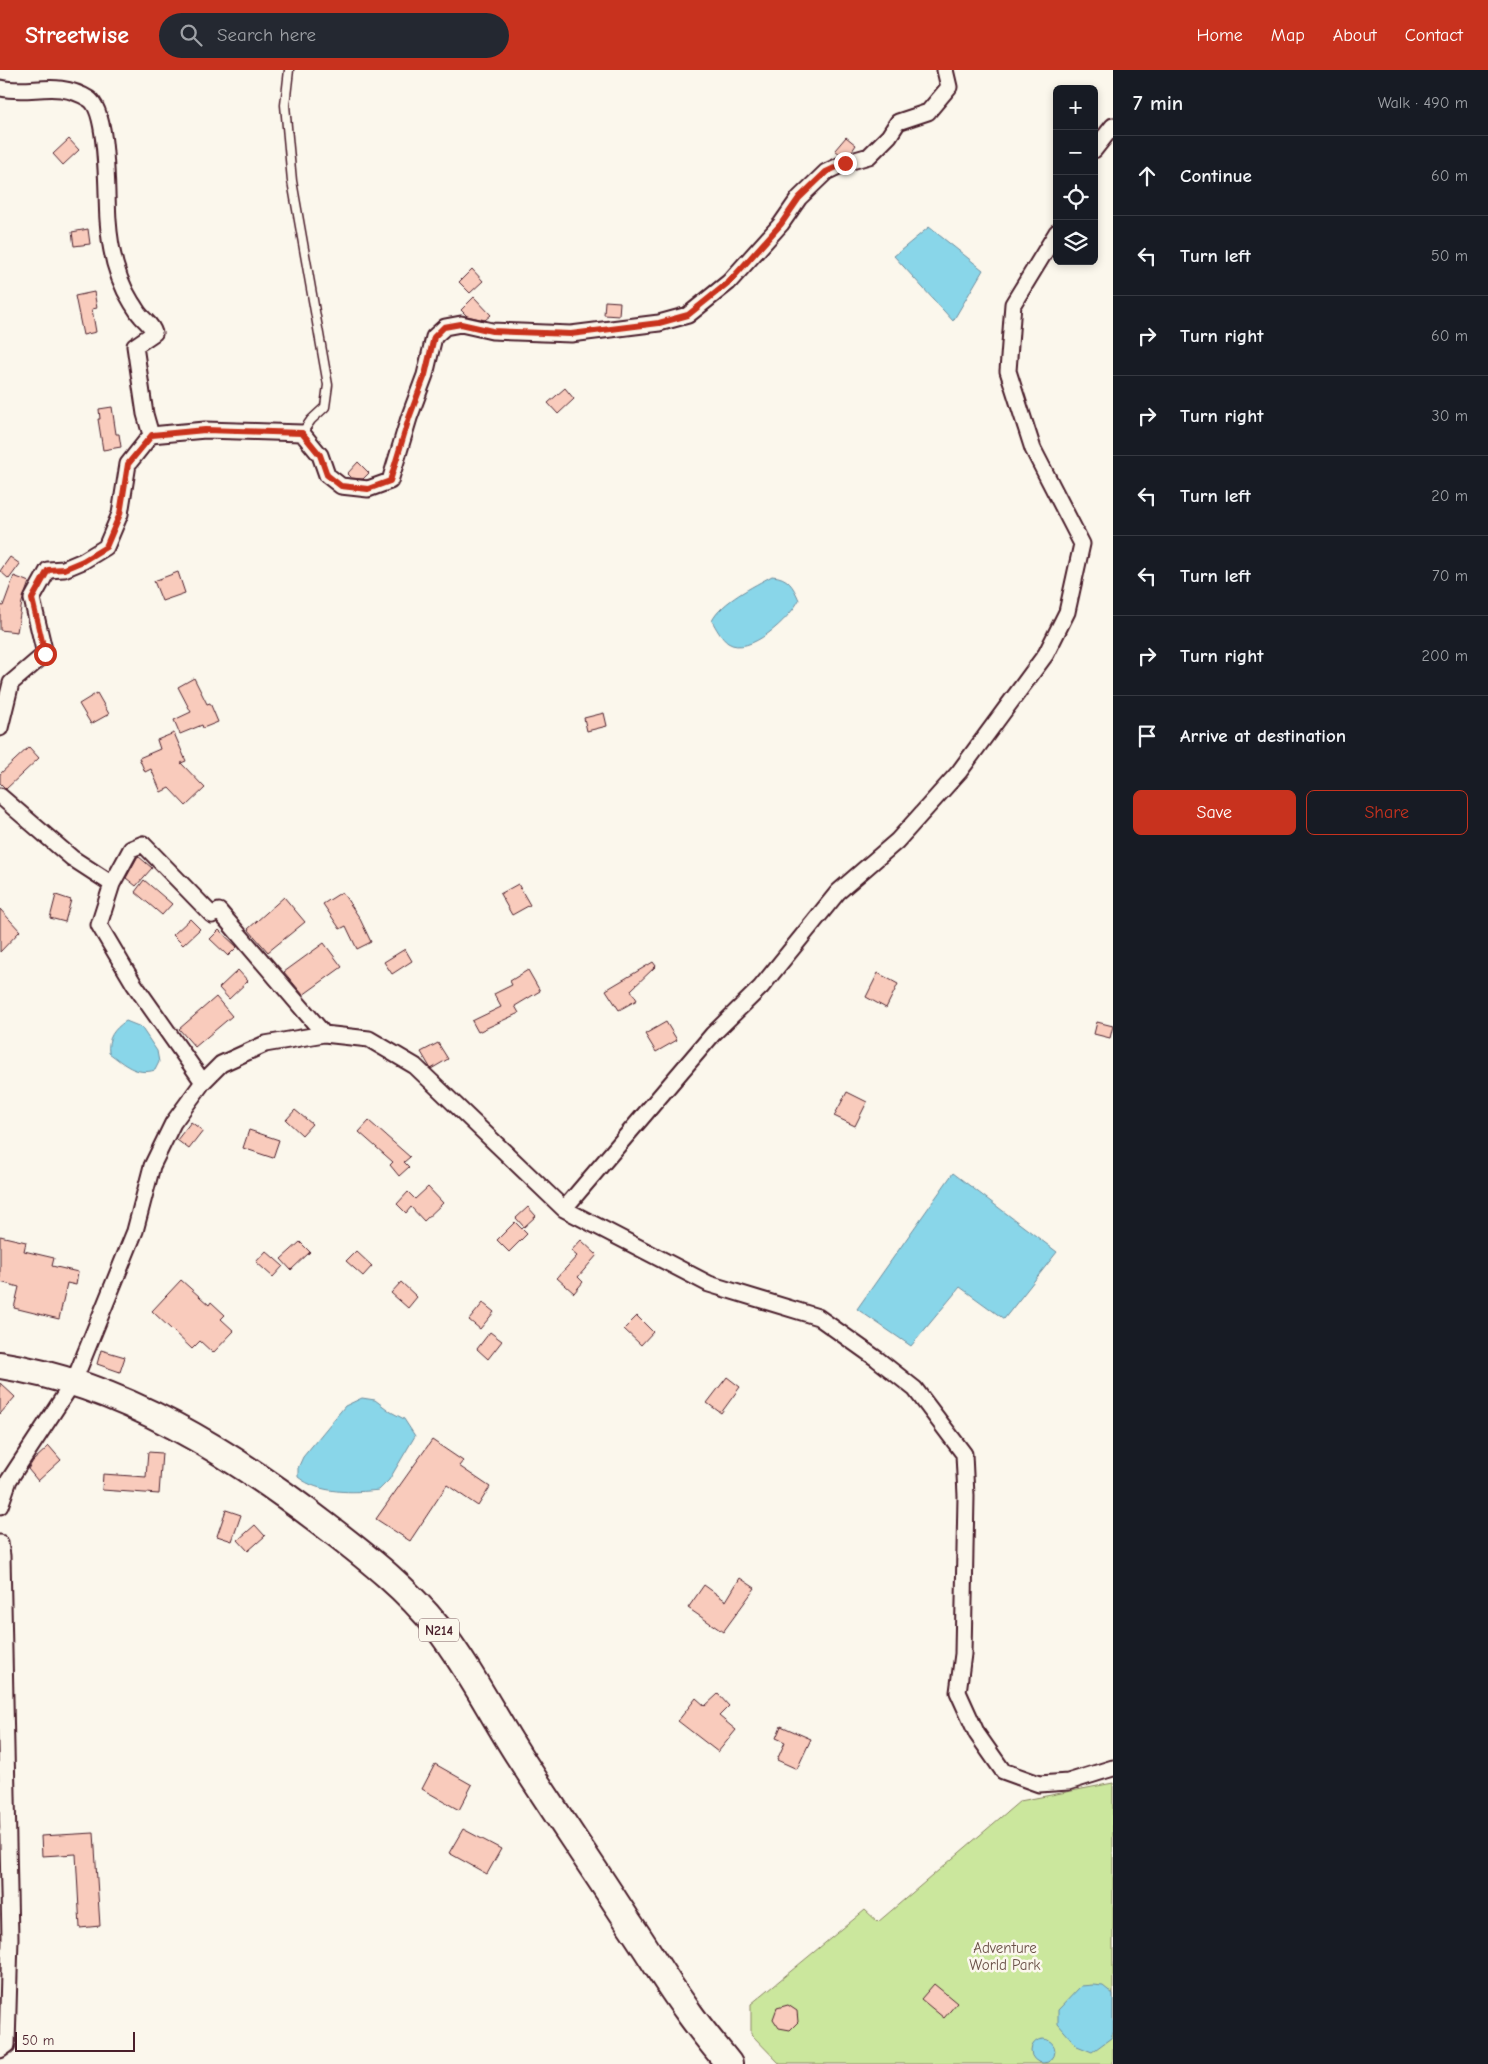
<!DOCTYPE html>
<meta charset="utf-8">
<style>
:root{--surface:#171b24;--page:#242831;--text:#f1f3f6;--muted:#9ea1a6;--line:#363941;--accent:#c8321e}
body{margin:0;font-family:"Comic Neue",sans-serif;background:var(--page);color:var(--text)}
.controls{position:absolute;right:15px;top:15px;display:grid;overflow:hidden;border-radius:8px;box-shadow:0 2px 8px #0003}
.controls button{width:45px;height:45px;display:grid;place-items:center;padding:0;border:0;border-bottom:1px solid var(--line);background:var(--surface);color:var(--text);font:25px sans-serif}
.scale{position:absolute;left:15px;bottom:12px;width:120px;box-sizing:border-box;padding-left:5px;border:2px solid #4a1f2b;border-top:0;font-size:14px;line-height:18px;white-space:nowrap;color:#4a1f2b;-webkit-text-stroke:4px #fbf7ec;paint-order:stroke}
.stop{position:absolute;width:15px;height:15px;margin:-11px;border:4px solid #c8321e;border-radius:50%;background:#fff}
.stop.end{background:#c8321e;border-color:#fff;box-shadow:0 1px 5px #0008}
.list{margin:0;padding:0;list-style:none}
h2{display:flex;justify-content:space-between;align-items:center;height:65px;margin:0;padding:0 20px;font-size:21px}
h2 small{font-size:16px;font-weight:400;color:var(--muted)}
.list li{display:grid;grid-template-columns:32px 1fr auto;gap:15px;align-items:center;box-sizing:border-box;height:80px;padding:0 20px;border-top:1px solid var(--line)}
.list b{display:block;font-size:19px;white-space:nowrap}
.list em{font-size:16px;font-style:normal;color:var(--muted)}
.actions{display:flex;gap:10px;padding:15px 20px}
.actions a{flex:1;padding:11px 0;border:1px solid var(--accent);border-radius:8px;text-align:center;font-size:18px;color:var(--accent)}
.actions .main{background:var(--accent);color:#fff}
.icon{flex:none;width:28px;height:28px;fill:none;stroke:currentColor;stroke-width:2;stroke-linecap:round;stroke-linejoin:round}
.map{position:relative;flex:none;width:1113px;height:1994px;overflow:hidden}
header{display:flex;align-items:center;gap:30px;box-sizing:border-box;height:70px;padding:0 25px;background:var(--accent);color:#fff}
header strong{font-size:24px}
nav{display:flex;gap:28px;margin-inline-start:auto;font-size:18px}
.search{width:350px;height:45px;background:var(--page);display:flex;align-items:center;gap:12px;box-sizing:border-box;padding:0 18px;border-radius:28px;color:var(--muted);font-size:19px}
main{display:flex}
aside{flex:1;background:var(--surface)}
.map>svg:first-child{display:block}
</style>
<header>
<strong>Streetwise</strong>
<div class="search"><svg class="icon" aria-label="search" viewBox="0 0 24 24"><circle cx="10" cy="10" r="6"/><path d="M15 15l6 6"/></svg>Search here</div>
<nav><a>Home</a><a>Map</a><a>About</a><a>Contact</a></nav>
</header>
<main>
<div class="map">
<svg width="1113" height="1994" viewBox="0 0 1113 1994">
<rect width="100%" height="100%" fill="#fbf7ec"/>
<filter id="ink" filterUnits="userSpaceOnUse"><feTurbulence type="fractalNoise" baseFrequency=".02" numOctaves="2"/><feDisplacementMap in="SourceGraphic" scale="10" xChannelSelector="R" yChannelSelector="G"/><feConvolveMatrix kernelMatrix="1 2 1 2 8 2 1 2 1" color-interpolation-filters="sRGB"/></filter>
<g filter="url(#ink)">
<path fill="#cbe79d" stroke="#8a8364" d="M1113,1713V1994H780L751,1964V1934L865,1840L878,1852L1020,1731Z"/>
<path fill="#89d6e9" stroke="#708d9d" d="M929,157L983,200L953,251L894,186Z
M772,506C788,507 793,516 799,530C790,548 749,587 728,573C721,568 716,558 712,551C721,532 754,516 772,506Z
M126,951L141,957L157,981L159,992L155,1000C136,1006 124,994 109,983C107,968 114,959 126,951Z
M953,1103L1057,1182L1004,1249L960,1217L911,1276L857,1239Z
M362,1328L375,1330L391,1342L404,1349L415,1366L389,1410L379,1420C353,1423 319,1424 298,1407V1398L303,1387L345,1336Z
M1093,1915L1103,1916L1113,1924V1962L1111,1968L1092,1982L1077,1976L1058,1954V1940L1081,1916Z
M1031 1981a12 12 0 1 1 24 0a12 12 0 1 1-24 0Z"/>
<path fill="#f9cbbc" stroke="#4a1f2b" d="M846,67L856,75L852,81L841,85L835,80Z
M69,69L79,80L63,95L53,84Z
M88,159L90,174L74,176L72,162Z
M472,199L483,211L470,223L459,212Z
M94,222L97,238L92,239L96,262L83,265L75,226Z
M474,227L491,245L485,250L467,246L461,240Z
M605,231L620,232L619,246L604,245Z
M565,318L574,329L558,344L548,333Z
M112,337L116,364H119L121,377L103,380L98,349H100L99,339Z
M358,392L369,403L363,409L351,408L347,404Z
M10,487L20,494L9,509L0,501Z
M178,502L185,523L162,531L154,511Z
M14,506L29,512L22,532L17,562L0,560V535L3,536Z
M194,608L207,634L210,633L218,652L203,658L202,655L180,664L174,650L191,642L178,617Z
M97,623L109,644L91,654L79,634Z
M604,643L607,656L587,661L584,648Z
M174,663L186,691L181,693L205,718L186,736L169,718L161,722L151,699L145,702L139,688L160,679L157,670Z
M29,677L39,688L6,719L0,713V704Z
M138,786L152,798L136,816L126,808Z
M144,810L172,834L162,845L135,822Z
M518,814L530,835L512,845L500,824Z
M342,822L359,847L371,872L357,879L346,856L340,859L323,834Z
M56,825L71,830L65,852L50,848Z
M284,827L305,852L268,882L248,859Z
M0,839L20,861L0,882Z
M190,849L200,859L183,875L173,865Z
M219,860L237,877L228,886L210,869Z
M324,873L342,897L303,925L284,902Z
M405,879L412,891L392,904L384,892Z
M653,892L656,896L631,920L637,930L619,940L606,920Z
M238,900L248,911L229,929L219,918Z
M528,900L540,921L515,936L519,943L478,962L472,951L501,937L494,924L512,915L510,911Z
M878,903L898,914L886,938L866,927Z
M216,927L232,946L195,977L179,959Z
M666,952L677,970L656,982L645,964Z
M1097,952L1113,956L1110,968L1094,964Z
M438,973L448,989L431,999L421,982Z
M847,1022L867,1032L855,1056L834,1046Z
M295,1040L312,1054L302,1065L286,1050Z
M369,1051L410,1087L404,1092L409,1097L399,1106L390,1095L393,1092L359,1062Z
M191,1052L203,1061L189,1079L177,1070Z
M249,1060L279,1070L273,1088L243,1078Z
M428,1117L443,1133L424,1151L411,1137L406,1143L397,1134L408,1122L415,1129Z
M528,1137L536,1146L524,1157L516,1148Z
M515,1152L527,1164L509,1182L497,1170Z
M0,1166L26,1172L24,1181L54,1188L52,1196L78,1202L76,1215L67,1213L59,1249L14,1238L19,1217L0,1212Z
M581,1170L597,1185L578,1207L583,1212L574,1223L557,1208L577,1186L571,1181Z
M300,1172L310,1182L291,1200L281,1189Z
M266,1181L283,1196L273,1207L256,1192Z
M356,1181L372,1196L363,1206L346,1191Z
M181,1210L209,1235L211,1232L225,1245L221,1249L234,1261L213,1283L200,1271L192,1279L152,1241Z
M401,1212L417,1227L408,1238L391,1223Z
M483,1233L494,1242L480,1259L469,1250Z
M637,1246L653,1262L641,1275L624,1259Z
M490,1262L502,1271L488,1289L477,1279Z
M101,1280L125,1287L120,1302L97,1294Z
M727,1307L740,1317L721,1343L707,1333Z
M0,1313L15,1327L0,1344Z
M432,1370L463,1391L459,1396L490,1417L478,1436L447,1415L410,1471L376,1449Z
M49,1376L61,1390L38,1411L28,1399L33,1391Z
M148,1382L162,1383L159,1424L102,1420L103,1404L146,1407Z
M226,1440L241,1445L232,1471L217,1466Z
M255,1455L265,1466L248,1481L238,1470Z
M740,1508L755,1518L723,1562L688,1538L704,1515L726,1531Z
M718,1624L729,1636L719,1646L736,1660L718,1682L678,1651L696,1628L705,1636Z
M781,1656L811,1669L797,1699L777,1690L785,1672L776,1668Z
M435,1694L472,1715L459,1740L422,1719Z
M463,1759L501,1779L487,1804L449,1783Z
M94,1763L100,1856L80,1858L76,1784L42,1786L41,1766Z
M934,1914L957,1933L944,1948L921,1929Z
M788,1935L797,1941L798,1952L790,1960L779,1958L773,1949L777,1938Z"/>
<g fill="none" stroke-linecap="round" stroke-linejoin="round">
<g stroke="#4a1f2b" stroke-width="11">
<path id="service" d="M289,0L285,35L292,111L328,315L325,337L311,350L302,363"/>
</g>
<g stroke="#4a1f2b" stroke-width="19">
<path id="minor" d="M0,18C32,25 57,9 89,29C109,42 106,126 108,150C110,180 116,208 132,233C135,237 137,242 141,246C147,253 151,254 154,263L135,276L145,344L151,365L128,394L120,444L106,477L83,491L64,499L48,500L32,529L45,584L11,613L0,658
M1094,80L1113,56
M151,365L205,360L302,363L320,385L327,405L341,416L368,419L390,411L409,348L425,305L434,267L445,257L461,254L492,261L571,264L659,253L688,245L729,212L781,154L799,128L826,102L845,93L869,86L889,66L898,52L928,42L949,17L945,0
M0,726L72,788L112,814
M203,1012L134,914L99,855L112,814L131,779L143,774L212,845L219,841L324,964
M564,1139L713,964L761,917L838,822L897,771L959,702L1046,584L1067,542L1082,474L1033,379L1008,301L1013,234L1057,162
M0,1436L9,1410L74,1311L135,1161L152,1096L173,1053L203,1012L221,994L265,974L324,964L369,969L415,996L564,1139L709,1214L818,1247L877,1289L915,1319L964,1384L966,1426L963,1584L958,1622L977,1664L1003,1701L1039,1714L1068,1712L1113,1698
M0,1473L2,1486L10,1868L7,1975L0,1980"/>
</g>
<g stroke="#4a1f2b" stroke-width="30">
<path id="trunk" d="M0,1295C123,1314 233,1384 330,1459C369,1489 407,1519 438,1558C469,1598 492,1644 519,1686C555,1742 593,1797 629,1853C649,1882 666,1912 687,1940C700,1959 715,1976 729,1994"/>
</g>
<use href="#service" stroke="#fbf7ec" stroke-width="8"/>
<use href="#minor" stroke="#fbf7ec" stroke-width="15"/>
<use href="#trunk" stroke="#fbf7ec" stroke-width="26"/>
</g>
</g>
<g fill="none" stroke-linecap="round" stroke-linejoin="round" filter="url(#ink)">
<path stroke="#c8321e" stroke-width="6" d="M45,584L32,529L48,500L64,499L83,491L106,477L120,444L128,394L152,365L205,360L302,363L320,385L327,405L341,416L368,419L390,411L409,348L425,305L434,267L444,257L461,254L492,261L571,264L659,253L688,245L729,212L781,154L799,128L826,102L845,93"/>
</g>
<g text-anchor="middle" stroke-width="5" stroke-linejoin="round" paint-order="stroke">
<rect fill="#fbf7ec" stroke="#7f6065" stroke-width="1" x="419" y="1548.5" width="40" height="23" rx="4"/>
<g font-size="14" font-weight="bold" fill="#4a1f2b">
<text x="439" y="1565">N214</text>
</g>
<g font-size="15" fill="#6a5148" stroke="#fbf7ec">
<text x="1005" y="1883">Adventure<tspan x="1005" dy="17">World Park</tspan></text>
</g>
</g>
</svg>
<div class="controls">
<button>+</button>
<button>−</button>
<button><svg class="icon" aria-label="locate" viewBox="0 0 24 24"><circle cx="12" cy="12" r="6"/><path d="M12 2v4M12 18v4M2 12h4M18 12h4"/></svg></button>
<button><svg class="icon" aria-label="layers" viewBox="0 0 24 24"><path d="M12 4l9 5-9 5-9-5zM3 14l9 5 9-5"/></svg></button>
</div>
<div class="scale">50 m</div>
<div class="stop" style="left:45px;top:584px"></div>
<div class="stop end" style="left:845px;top:93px"></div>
</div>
<aside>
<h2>7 min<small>Walk · 490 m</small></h2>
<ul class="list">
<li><svg class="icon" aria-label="ahead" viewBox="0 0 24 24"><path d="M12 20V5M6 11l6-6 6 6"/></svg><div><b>Continue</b></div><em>60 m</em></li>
<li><svg class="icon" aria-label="left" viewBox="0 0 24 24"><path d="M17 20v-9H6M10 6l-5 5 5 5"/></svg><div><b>Turn left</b></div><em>50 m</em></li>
<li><svg class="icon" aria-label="right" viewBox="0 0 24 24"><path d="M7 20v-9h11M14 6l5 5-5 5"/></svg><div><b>Turn right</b></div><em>60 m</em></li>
<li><svg class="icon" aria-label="right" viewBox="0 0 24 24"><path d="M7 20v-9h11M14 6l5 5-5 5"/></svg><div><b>Turn right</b></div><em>30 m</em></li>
<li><svg class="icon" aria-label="left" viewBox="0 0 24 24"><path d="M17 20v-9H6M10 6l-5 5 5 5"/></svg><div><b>Turn left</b></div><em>20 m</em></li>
<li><svg class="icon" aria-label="left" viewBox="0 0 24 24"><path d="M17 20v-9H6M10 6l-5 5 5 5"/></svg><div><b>Turn left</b></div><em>70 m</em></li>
<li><svg class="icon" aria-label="right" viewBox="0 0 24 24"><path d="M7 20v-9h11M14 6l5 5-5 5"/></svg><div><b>Turn right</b></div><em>200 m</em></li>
<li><svg class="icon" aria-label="arrive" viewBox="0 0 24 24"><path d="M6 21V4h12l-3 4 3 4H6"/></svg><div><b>Arrive at destination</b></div></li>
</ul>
<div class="actions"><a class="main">Save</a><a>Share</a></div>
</aside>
</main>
